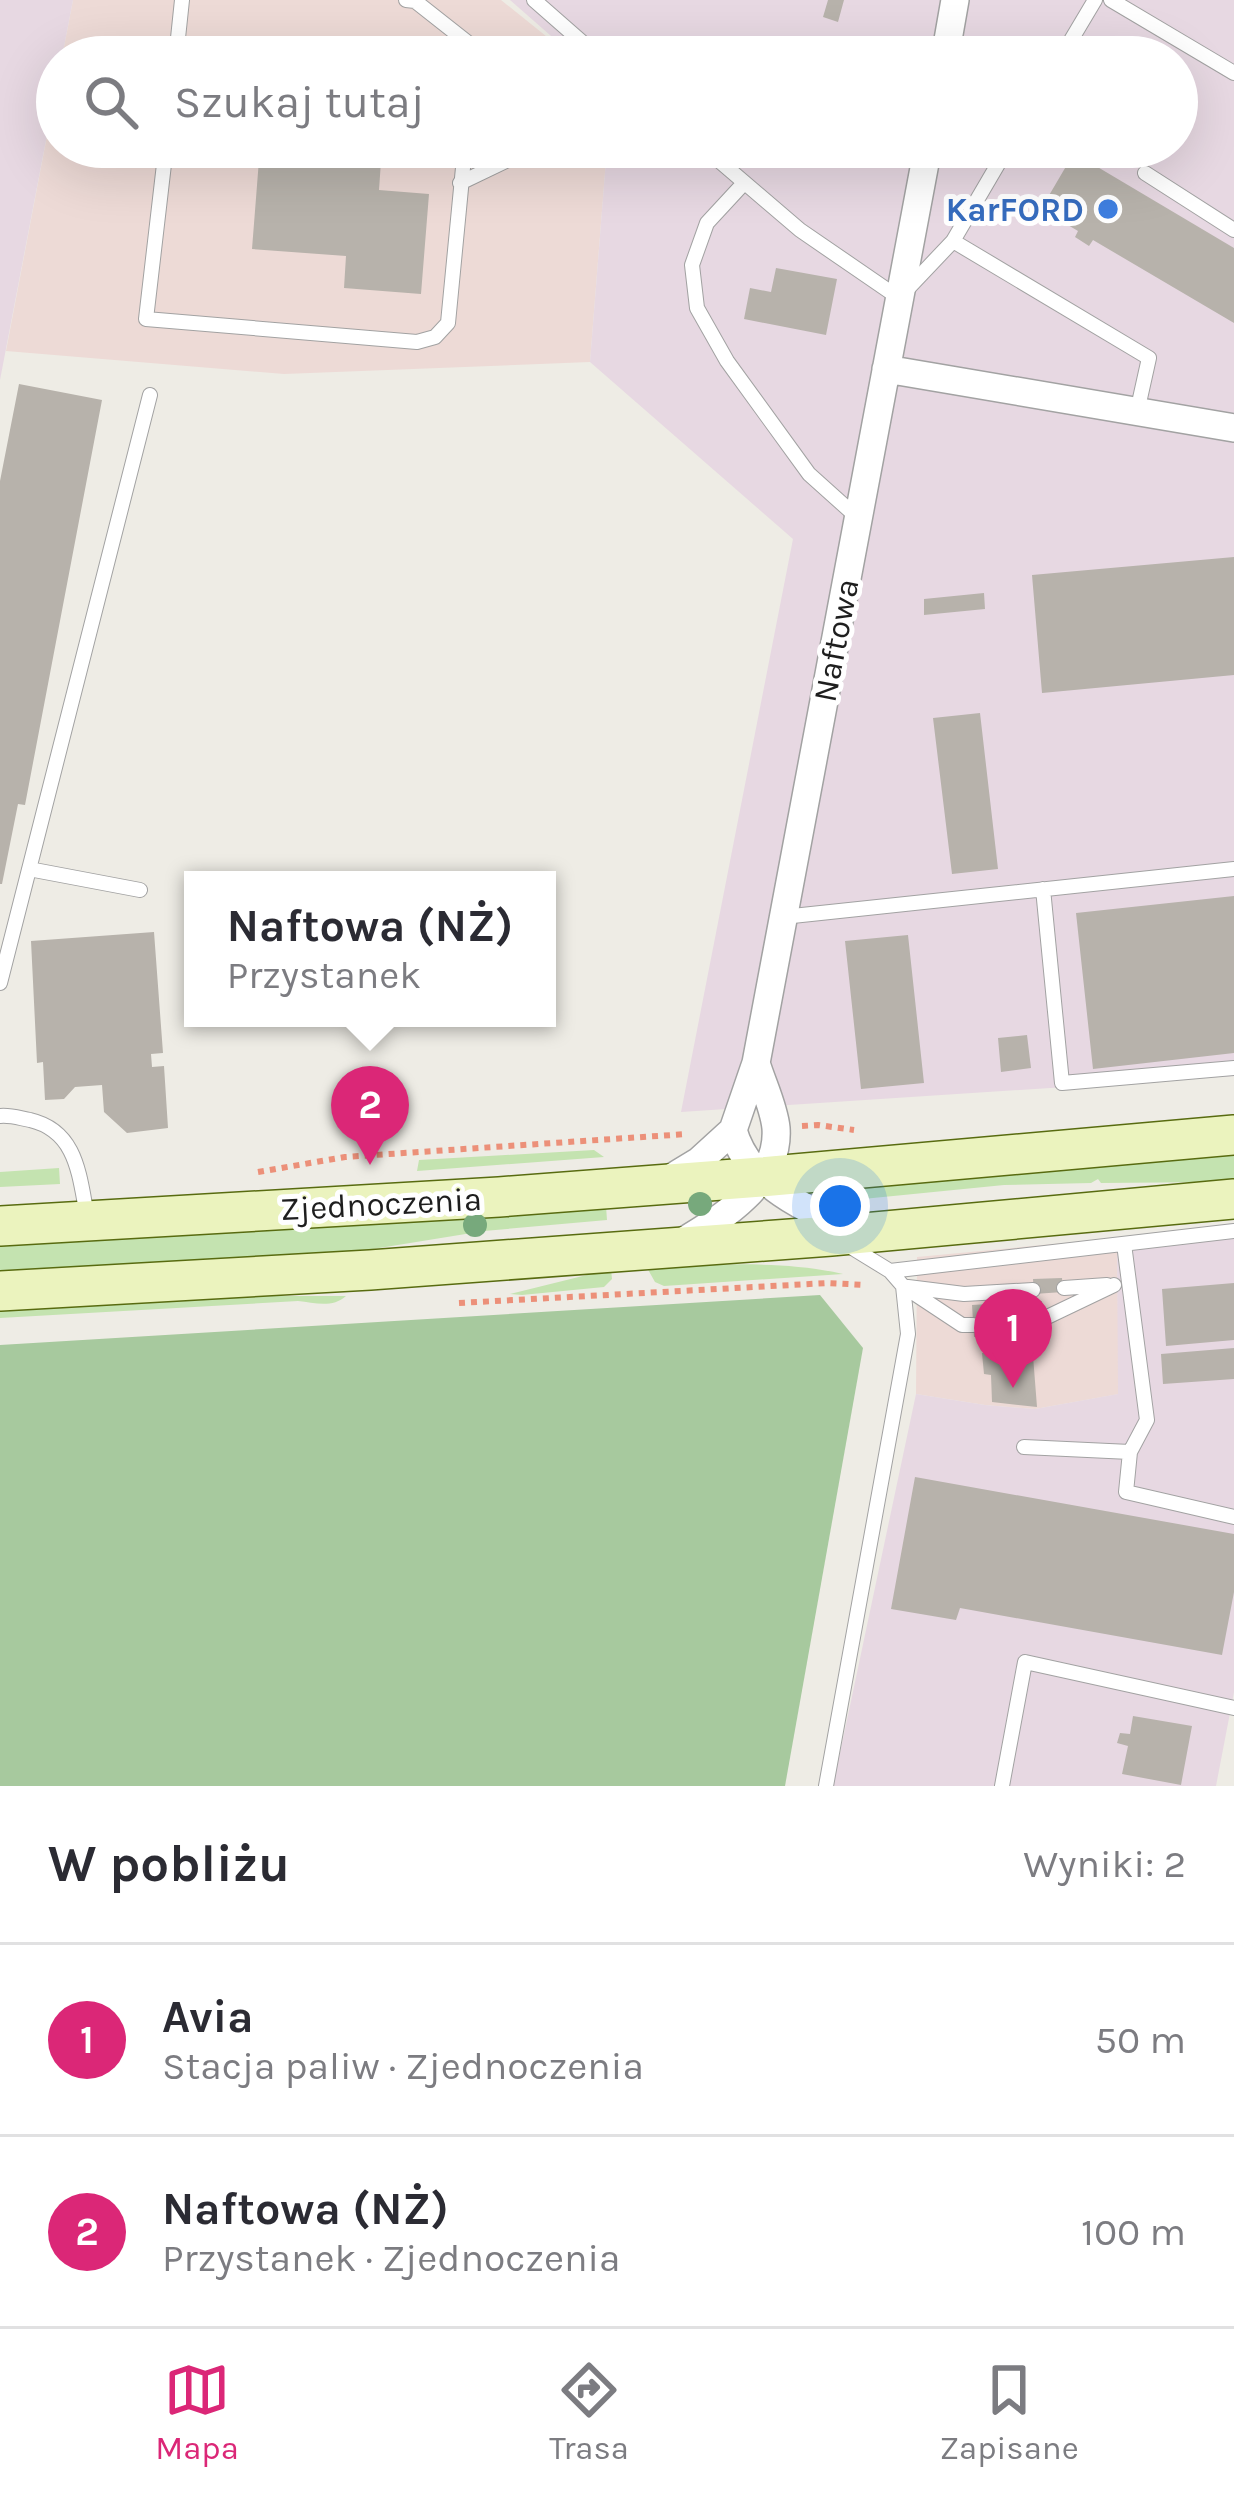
<!DOCTYPE html>
<html lang="pl">
<meta charset="utf-8">
<style>
:root{--surface:#fff;--page:#f2f2f3;--text:#2b2b33;--muted:#7c7c81;--line:#e1e1e2;--accent:#db2777}
body{margin:0;font-family:Karla,sans-serif;background:var(--page);color:var(--text)}
.you{position:absolute;left:840px;top:1206px;width:42px;height:42px;margin:-30px;border:9px solid #fff;border-radius:50%;background:#1a73e8;box-shadow:0 0 0 18px #1a73e833}
.badge{display:grid;place-items:center;width:78px;height:78px;border-radius:50%;background:var(--accent);color:#fff;font-size:39px;font-weight:700}
.pin{position:absolute;translate:-50% -99px;filter:drop-shadow(0 3px 6px #0008)}
.pin::after{content:'';position:absolute;top:63px;width:42px;height:36px;background:inherit;clip-path:polygon(0 0,100% 0,50% 100%)}
.popup{position:absolute;left:184px;top:871px;width:372px;height:156px;box-sizing:border-box;display:grid;place-content:center;border-radius:0px;background:var(--surface);filter:drop-shadow(0 3px 9px #0005);font-size:39px;white-space:nowrap;color:var(--muted)}
.popup b{font-size:45px;color:var(--text)}
.popup::after{content:'';position:absolute;left:50%;top:100%;margin-left:-24px;border:24px solid transparent;border-top-color:var(--surface)}
.list{margin:0;padding:0;list-style:none}
h2{display:flex;justify-content:space-between;align-items:center;height:156px;margin:0;padding:0 48px;font-size:51px}
h2 small{font-size:39px;font-weight:400;color:var(--muted)}
.list li{display:grid;grid-template-columns:78px 1fr auto;gap:36px;align-items:center;box-sizing:border-box;height:192px;padding:0 48px;border-top:3px solid var(--line)}
.list b{display:block;font-size:45px;white-space:nowrap}
.list p{margin:0;font-size:39px;white-space:nowrap;color:var(--muted)}
.list em{font-size:39px;font-style:normal;color:var(--muted)}
.icon{flex:none;width:66px;height:66px;fill:none;stroke:currentColor;stroke-width:2;stroke-linecap:round;stroke-linejoin:round}
.map{position:relative;flex:none;width:1234px;height:1786px;overflow:hidden}
.search{position:absolute;background:var(--surface);box-shadow:0 12px 48px #0002;left:36px;right:36px;top:36px;height:132px;display:flex;align-items:center;gap:30px;box-sizing:border-box;padding:0 42px;border-radius:66px;color:var(--muted);font-size:45px}
.sheet{height:540px;background:var(--surface)}
nav{display:flex;justify-content:space-around;align-items:center;box-sizing:border-box;height:168px;border-top:3px solid var(--line);background:var(--surface);font-size:33px;color:var(--muted)}
nav a{display:grid;justify-items:center;gap:6px}
nav .on{color:var(--accent)}
.map>svg:first-child{display:block}
</style>
<div class="map">
<svg width="1234" height="1786" viewBox="0 0 1234 1786">
<rect width="100%" height="100%" fill="#eeece5"/>
<path fill="#eddad6" d="M73,0H501L572,57H62Z
M57,83V147H607L590,362L284,374L6,351Z
M1117,1238L1119,1394L1035,1409L985,1405L916,1394L917,1257Z"/>
<path fill="#e7d8e2" d="M0,0H73L62,57H57V83L0,380Z
M510,0H1234V1076L681,1112L793,539L590,362L607,147H1177V57H575Z
M1234,1229V1692L1216,1786H833L916,1394L985,1405L1035,1409L1118,1394L1117,1238Z"/>
<path fill="#c4e3b0" d="M594,1150L604,1157L417,1171L419,1160Z
M1234,1152V1181L1221,1182L1101,1183L1098,1179L1091,1183L1004,1185L843,1201L832,1192L833,1188Z
M59,1168L60,1184L0,1187V1172Z
M606,1206L607,1220L484,1231L330,1256L0,1275V1244Z
M646,1266C711,1266 779,1259 843,1274L664,1286L655,1282Z
M611,1269L612,1279L604,1287L522,1295L510,1294Z
M237,1296H346C333,1308 315,1303 298,1301L0,1318V1308Z"/>
<path fill="#a7c99e" d="M820,1295L863,1348L785,1786H0V1345Z"/>
<path fill="#b7b2ab" d="M828,0H844L838,22L823,17Z
M269,37L391,46L390,57H268Z
M260,147H382L379,190L429,194L421,294L344,288L346,256L252,249Z
M1041,147H1077L1074,153L1234,248V323L1093,240L1089,246L1075,237L1078,231L1041,209L1068,163Z
M776,268L837,279L826,335L744,319L750,288L771,292Z
M19,384L102,400L25,805L18,804L2,884H0V481Z
M1234,557V675L1042,693L1032,575Z
M984,593L985,609L924,615V599Z
M980,713L998,869L952,874L933,718Z
M1234,896V1053L1093,1069L1076,913Z
M154,932L163,1053L151,1054L152,1067L164,1066L168,1128L127,1133L104,1112L102,1085L75,1087L64,1099L45,1100L43,1062L37,1063L31,941Z
M908,935L924,1083L861,1089L845,941Z
M1027,1035L1031,1068L1001,1072L998,1038Z
M1062,1278L1063,1292L1034,1294L1033,1279Z
M1234,1283V1340L1166,1346L1162,1289Z
M1042,1301L1044,1333L974,1337L972,1305Z
M1032,1343L1037,1407L992,1402L991,1375L984,1374L982,1353L990,1352L991,1347Z
M1234,1348V1379L1163,1384L1161,1354Z
M915,1477L1234,1534V1592L1222,1655L960,1608L956,1620L891,1609Z
M1133,1716L1192,1726L1181,1785L1122,1774L1128,1746L1117,1743L1120,1733L1130,1734Z"/>
<g fill="none" stroke-linecap="round" stroke-linejoin="round">
<g stroke="#a2a2a2" stroke-width="16">
<path id="service" d="M406,0L415,1L486,57
M534,0L599,57
M1111,0L1234,73
M176,57L182,0
M1061,57L1095,0
M166,147L146,319L417,342L435,337L448,323L465,147
M703,147L800,230L899,298L953,241L1008,147
M1145,173L1234,230
M460,183L535,147
M744,183L707,223L692,265L697,308L727,361L809,474L858,518
M953,241L1149,358L1137,412
M29,869L140,890
M1043,889L1062,1083L1234,1068
M783,917L1234,869
M0,983L150,395
M0,1116C11,1115 19,1118 30,1120C77,1131 79,1175 87,1215
M846,1244L890,1271L903,1286L962,1325H973
M1124,1244L1147,1420L1130,1452L1126,1492L1234,1517
M890,1271L1234,1231
M908,1287L964,1294L1033,1290
M1064,1288L1107,1285
M1045,1318L1114,1285
M1024,1447L1130,1452
M826,1786L908,1334L903,1286
M1002,1786L1025,1662L1234,1708"/>
</g>
<g stroke="#a2a2a2" stroke-width="30">
<path id="minor" d="M945,57L955,0
M886,369L1234,428
M733,1130C748,1185 807,1210 855,1230
M666,1181L699,1161L733,1130L756,1063L928,147
M682,1242C722,1218 780,1183 776,1128C774,1107 762,1083 756,1063"/>
</g>
<g stroke="#586b10" stroke-width="42">
<path id="secondary" d="M0,1226L499,1197L761,1177L1234,1135
M0,1291L370,1270L831,1236L1234,1199"/>
</g>
<path stroke="#ec9079" stroke-width="6" stroke-dasharray="6 6" stroke-linecap="butt" d="M802,1126L818,1125L854,1130
M258,1172L345,1157L687,1134
M459,1303L828,1283L865,1285"/>
<use href="#service" stroke="#fff" stroke-width="14"/>
<use href="#minor" stroke="#fff" stroke-width="27"/>
<use href="#secondary" stroke="#ebf3be" stroke-width="39"/>
</g>
<g fill="#77a97c">
<circle cx="700" cy="1204" r="12"/>
<circle cx="475" cy="1225" r="12"/>
</g>
<circle fill="#3f7fe0" stroke="#fff" stroke-width="4.5" cx="1108" cy="209" r="12"/>
<g text-anchor="middle" stroke-width="10" stroke-linejoin="round" paint-order="stroke">
<g font-size="33" font-weight="bold" fill="#366cbe" stroke="#fff" text-anchor="end">
<text x="1084" y="221">KarFORD</text>
</g>
<g font-size="33" fill="#1e1e1e" stroke="#fff">
<text transform="translate(835 640) rotate(-79)" y="12">Naftowa</text>
<text transform="translate(381 1203) rotate(-3)" y="12">Zjednoczenia</text>
</g>
</g>
</svg>
<div class="you"></div>
<div class="pin badge" style="left:1013px;top:1388px">1</div>
<div class="pin badge" style="left:370px;top:1165px">2</div>
<div class="popup"><b>Naftowa (NŻ)</b>Przystanek</div>
<div class="search"><svg class="icon" aria-label="search" viewBox="0 0 24 24"><circle cx="10" cy="10" r="6"/><path d="M15 15l6 6"/></svg>Szukaj tutaj</div>
</div>
<section class="sheet">
<h2>W pobliżu<small>Wyniki: 2</small></h2>
<ul class="list">
<li><span class="badge">1</span><div><b>Avia</b><p>Stacja paliw · Zjednoczenia</p></div><em>50 m</em></li>
<li><span class="badge">2</span><div><b>Naftowa (NŻ)</b><p>Przystanek · Zjednoczenia</p></div><em>100 m</em></li>
</ul>
</section>
<nav>
<a class="on"><svg class="icon" aria-label="map" viewBox="0 0 24 24"><path d="M3 6l6-2 6 2 6-2v14l-6 2-6-2-6 2zM9 4v14M15 6v14"/></svg>Mapa</a>
<a><svg class="icon" aria-label="directions" viewBox="0 0 24 24"><path d="M12 3l9 9-9 9-9-9zM9 14v-3h6M13 9l2 2-2 2"/></svg>Trasa</a>
<a><svg class="icon" aria-label="saved" viewBox="0 0 24 24"><path d="M7 4h10v16l-5-4-5 4z"/></svg>Zapisane</a>
</nav>
